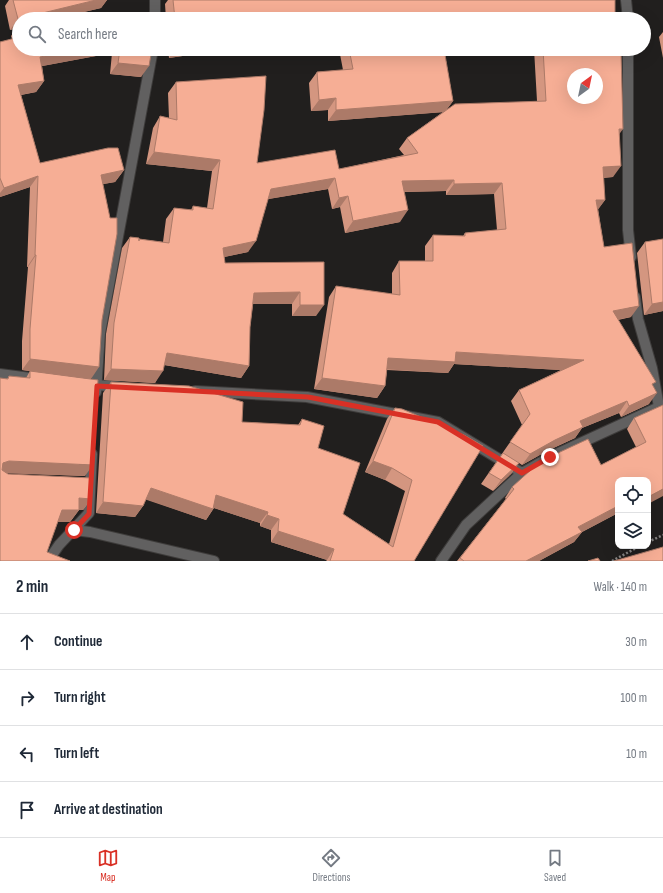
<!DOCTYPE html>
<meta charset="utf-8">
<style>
:root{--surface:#fff;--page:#f2f2f3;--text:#1f2937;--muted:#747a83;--line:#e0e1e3;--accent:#d93025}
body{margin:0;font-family:"Sofia Sans Condensed",sans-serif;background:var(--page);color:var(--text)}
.controls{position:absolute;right:12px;bottom:12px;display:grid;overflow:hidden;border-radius:8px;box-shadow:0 4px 16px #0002}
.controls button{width:36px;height:36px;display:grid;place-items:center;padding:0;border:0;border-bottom:1px solid var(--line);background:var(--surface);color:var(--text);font:20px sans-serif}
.compass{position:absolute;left:567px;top:68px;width:36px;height:36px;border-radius:50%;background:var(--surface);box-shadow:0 4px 16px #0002;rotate:33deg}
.stop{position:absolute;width:12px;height:12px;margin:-9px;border:3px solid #d93025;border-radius:50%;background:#fff}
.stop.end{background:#d93025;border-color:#fff;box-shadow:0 1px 4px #0008}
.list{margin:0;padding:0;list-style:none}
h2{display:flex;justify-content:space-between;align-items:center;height:52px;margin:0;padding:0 16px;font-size:17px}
h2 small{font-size:13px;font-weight:400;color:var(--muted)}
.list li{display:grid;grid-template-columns:26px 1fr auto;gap:12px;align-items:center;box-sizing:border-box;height:56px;padding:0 16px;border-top:1px solid var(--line)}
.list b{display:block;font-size:15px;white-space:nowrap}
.list em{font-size:13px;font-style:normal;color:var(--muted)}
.icon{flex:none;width:22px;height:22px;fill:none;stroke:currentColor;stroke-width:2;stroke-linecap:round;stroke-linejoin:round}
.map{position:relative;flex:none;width:663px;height:561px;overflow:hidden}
.search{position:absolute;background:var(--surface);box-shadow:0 4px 16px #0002;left:12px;right:12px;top:12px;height:44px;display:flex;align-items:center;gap:10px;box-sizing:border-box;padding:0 14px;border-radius:22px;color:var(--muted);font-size:15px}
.sheet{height:276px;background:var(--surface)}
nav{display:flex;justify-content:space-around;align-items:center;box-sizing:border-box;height:56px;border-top:1px solid var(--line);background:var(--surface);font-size:11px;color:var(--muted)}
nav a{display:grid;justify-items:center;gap:2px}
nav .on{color:var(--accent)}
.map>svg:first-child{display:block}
</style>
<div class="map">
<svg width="663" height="561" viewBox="0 0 663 561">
<rect width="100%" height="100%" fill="#211f1e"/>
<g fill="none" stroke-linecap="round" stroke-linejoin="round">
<g stroke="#3e3c3b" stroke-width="12">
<path id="service" d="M74,530L90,532L214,561"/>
</g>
<g stroke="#3e3c3b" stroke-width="12">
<path id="minor" d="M626,0L628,19
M155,19V0
M628,49V230L631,257
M635,297L638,319L652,368L659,407L663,408
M0,374L38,379
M85,384L121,387
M195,391L307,397L438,422L522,473
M96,392L100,333L153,49
M48,561L59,545L89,513L92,454
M441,561L466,525L522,473L550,457L659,407"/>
</g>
<path stroke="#868483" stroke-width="2.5" stroke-dasharray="2 2" stroke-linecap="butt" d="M648,542L663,535
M612,561L640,546"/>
<use href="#service" stroke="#616060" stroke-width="10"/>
<use href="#minor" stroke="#616060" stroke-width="10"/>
</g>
<path fill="#d49680" d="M9,0H107L101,8L54,19H19V49H152L141,77L110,74L112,53L42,66L44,81L36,92L21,95L40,163L124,170L115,182L103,184L91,379L22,370V341L28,267H27L30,187L0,197V42L12,39L11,36L17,28L10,30L5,6Z
M168,0H615V19H166L165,4Z
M663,32V58L659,37Z
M168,49H230L169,58Z
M339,49H444L453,101L447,109L537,101L534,49H619V135L613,177L603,178L605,200L598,209L604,247L631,317L618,320L653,386L649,404L621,417L619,413L582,428L575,438L547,451L522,465L519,463L511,474L493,491L481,484L522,425L511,401L519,390L561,370L454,364L448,373L387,370L385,386L377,398L314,389L329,297L336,286L392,294V273L399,261H425V246L433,235L463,236L465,233L497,230L494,194L446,195V191L404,192L400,222L345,233L340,207L332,209L328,189L268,199L248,252L224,257L225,263L324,262L316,316H292V304H253L250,327L249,366L241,378L164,365L155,383L104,380L106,334L122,248L130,237L139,239L163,242L166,219L174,208L191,210L193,206L207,208L212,171L146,164L153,128L160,116L169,118L168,93L176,82L257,163L339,169L404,155L399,149L407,138L443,112L328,121V110L311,111L309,83L317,72L343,70Z
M663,239V311L644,315L637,253L645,242Z
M30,371L85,476L7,473L8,474L91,499L83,510H79L70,522H58L0,561L7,379L9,376L26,378Z
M111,382L242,422L298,425L302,419L318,448L343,514L389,544L405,491L385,480L365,472L387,419L395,408L464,435L414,561H326L327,560L271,542V530L260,526V523L214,508L206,520L146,499L143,506L135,517L96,513L103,393Z
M663,405L648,480L618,513L582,532L574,542L539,561H457L506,499L505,498L512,487L601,465L636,447L627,429L634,418Z"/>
<path fill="#ac7a68" d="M96,0H107L101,8L54,19H19V25L17,28L10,30L18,19Z
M82,49H115L112,53L32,68L40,57Z
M175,49H230L169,58Z
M118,63L149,66L141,77L110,74Z
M44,81L36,92L10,97L18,85Z
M336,98L328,110L311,111L319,100Z
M453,101L445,112L328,121L336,110Z
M619,129H623L615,140Z
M154,152L220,160L212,171L146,164Z
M621,166L613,177L595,178L603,167Z
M124,170L115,182L93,186L101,175Z
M38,176L30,187L0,197V193L4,188Z
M335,178L328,189L263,200L271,189Z
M454,180L446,191L394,192L402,181Z
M502,183L494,194L446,195L454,184Z
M348,196L340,207L332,209L339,198Z
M596,200H605L597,211Z
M408,210L400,222L345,233L353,221Z
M256,241L248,252L215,259L223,248Z
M35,255H36L28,267H27Z
M300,292L292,304H247L254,293Z
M663,302V311L644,315L652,304Z
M300,305H324L316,316H292Z
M639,306L631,317L605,322L613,311Z
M456,352L584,360L576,371L454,364L448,373L380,369L388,358Z
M167,353L249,366L241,378L159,364Z
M30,359L99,367L91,379L22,370Z
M111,369L163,371L155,383L104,380Z
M322,378L385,386L377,398L314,389Z
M657,393L649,404L621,417L629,406Z
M627,401L619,413L582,428L575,438L547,451L522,465L530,454L580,421Z
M9,461L93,465L85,476L0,473L3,463Z
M373,461L392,468L385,480L365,472Z
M519,463L511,474L493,491L501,480Z
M151,488L213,509L206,520L144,499Z
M663,489V496L648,504V497Z
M216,495L268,512L260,523L208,506Z
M79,498L91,499L83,510H71Z
M103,502L143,506L135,517L96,513Z
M618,506V513L582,532L574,542L539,561H526L578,527Z
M62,510H79L70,522H54Z
M267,515L279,519L271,530L260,526Z
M278,531L334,549L327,560L271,542Z"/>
<path fill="#f6ae95" stroke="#ac7a68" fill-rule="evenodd" d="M13,0H96L18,19Z
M173,0H615V19H175Z
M19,37V49H82L40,57L44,81L18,85L40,163L108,148H118L124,170L101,175L110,218H117V234L102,320L99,367L30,359V329L36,255H35L38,176L4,188L0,178V42Z
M120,49H152L149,66L118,63Z
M349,49H444L453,101L336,110V98L319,100L317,72L353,69Z
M543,49H619V52L621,51L623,129H619L621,166L603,167L605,200H596L604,247L632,243L639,306L613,311L656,382L652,384L657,393L629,406L627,401L580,421L583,427L555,440L530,454L510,442L530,414L519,390L584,360L456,352L455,362L388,358L385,386L322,378L336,286L400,295L399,261H433V235L465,236V233L506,229L502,183L454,184V180L402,181L408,210L353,221L348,196L339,198L335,178L271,189L256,241L223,248L225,263L324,262V305H300V292L254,293L250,327L249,366L167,353L163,371L111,369L114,323L130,237L139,238V241V239L169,243L174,208L193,210V206L213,209L220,160L154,152L160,116L177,120L176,82L266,76L264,110L257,163L335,150L339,169L418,153L407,138L455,104L546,101ZM573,74H597V98H573Z
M663,239V302L652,304L645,242Z
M30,371L98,380L93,465L9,461L3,463L2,470L8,474L92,478L91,499L79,498V510H62L47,552L70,561H0V378L8,379L9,376L30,378Z
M111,382L189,386L243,402L242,422L300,425L302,419L324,426L318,448L360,463L343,514L393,547L412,480L392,468L373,461L395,408L402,409L464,435L483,446L414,561H330L334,549L278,531L279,519L267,515L268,512L216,495L213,509L151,488L143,506L103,502Z
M663,405V489L648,497V480H618V506L578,527L582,532L526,561H464L460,558L514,489L512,487L533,468L560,452L588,439L601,465L646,442L634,418Z
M503,453L519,463L501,480L489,473Z
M663,547V561H614Z
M598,558L600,561H588Z"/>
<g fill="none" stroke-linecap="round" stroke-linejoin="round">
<path stroke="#d93025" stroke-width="5" d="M74,530L89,514L97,386L308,397L438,422L522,473L550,457"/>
</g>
</svg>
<div class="controls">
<button><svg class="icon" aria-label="locate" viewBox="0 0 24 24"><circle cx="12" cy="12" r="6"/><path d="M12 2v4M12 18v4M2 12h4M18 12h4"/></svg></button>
<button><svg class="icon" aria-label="layers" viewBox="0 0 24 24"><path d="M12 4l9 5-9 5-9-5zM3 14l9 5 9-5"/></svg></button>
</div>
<svg class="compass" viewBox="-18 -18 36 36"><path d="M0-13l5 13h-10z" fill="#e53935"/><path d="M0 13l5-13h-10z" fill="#747a83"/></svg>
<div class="stop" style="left:74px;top:530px"></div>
<div class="stop end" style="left:550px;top:457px"></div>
<div class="search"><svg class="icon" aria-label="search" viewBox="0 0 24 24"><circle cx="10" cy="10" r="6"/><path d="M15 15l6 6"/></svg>Search here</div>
</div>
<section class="sheet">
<h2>2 min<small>Walk · 140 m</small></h2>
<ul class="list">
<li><svg class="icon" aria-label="ahead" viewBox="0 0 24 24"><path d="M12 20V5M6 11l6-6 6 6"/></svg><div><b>Continue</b></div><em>30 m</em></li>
<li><svg class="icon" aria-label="right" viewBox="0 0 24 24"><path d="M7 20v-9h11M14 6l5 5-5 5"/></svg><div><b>Turn right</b></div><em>100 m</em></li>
<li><svg class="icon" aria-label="left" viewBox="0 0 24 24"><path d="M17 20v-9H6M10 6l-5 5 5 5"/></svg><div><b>Turn left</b></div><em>10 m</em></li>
<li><svg class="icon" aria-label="arrive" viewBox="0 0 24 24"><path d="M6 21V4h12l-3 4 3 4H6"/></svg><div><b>Arrive at destination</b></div></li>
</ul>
</section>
<nav>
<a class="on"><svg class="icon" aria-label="map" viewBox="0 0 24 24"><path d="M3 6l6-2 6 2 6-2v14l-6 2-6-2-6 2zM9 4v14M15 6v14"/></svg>Map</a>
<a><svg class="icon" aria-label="directions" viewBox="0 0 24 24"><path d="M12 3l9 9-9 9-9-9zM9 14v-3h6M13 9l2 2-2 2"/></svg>Directions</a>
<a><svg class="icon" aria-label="saved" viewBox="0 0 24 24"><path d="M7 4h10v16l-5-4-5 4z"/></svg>Saved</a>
</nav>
